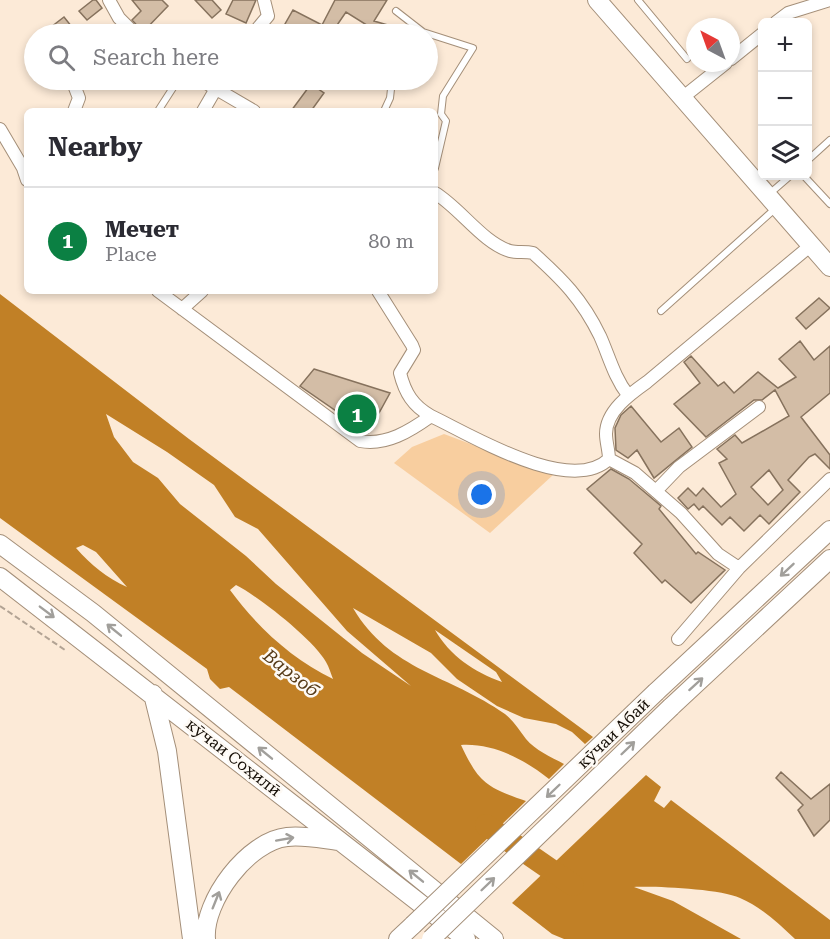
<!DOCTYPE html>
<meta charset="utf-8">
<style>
:root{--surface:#fff;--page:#f2f2f3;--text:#2b2b33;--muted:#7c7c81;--line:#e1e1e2;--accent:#0b8043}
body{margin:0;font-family:"Roboto Serif",serif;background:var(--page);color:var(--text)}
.controls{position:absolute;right:18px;top:18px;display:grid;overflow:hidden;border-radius:9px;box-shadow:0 3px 9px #0003}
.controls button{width:54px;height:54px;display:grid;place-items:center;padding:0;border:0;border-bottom:2px solid var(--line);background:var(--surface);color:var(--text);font:30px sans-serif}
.compass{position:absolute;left:686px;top:18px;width:54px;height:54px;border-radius:50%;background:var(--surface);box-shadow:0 3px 9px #0003;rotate:319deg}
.you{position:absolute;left:482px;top:495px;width:21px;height:21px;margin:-15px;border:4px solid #fff;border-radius:50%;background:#1a73e8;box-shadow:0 0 0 9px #1a73e833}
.badge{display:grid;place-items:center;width:39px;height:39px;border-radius:50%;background:var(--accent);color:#fff;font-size:20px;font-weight:700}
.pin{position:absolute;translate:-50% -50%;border:3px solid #fff;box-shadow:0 2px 6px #0006}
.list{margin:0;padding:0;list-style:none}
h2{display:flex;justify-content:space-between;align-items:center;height:78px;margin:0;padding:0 24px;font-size:26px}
h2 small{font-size:20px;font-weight:400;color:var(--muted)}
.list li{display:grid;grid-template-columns:39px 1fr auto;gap:18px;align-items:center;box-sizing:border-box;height:108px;padding:0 24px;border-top:2px solid var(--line)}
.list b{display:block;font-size:22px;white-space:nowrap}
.list p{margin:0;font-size:20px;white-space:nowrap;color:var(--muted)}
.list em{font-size:20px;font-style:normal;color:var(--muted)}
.icon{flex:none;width:33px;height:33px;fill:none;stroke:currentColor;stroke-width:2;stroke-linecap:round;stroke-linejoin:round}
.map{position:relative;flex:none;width:830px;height:939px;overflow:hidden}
.search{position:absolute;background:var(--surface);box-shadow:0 3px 9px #0003;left:24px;top:24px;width:414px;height:66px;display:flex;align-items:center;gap:15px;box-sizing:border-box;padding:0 21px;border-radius:33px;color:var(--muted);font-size:22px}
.panel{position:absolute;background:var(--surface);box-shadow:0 3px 9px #0003;left:24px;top:108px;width:414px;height:186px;border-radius:9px}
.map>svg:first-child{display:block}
</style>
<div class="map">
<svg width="830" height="939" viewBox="0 0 830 939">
<rect width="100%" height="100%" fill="#fcead7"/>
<path fill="#f8ce9f" d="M444,434L553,475L490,533L394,463L412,447Z"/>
<path fill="#c18026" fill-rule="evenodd" d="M0,294L189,439L593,737L585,744L572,732L556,724L524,718L497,706L457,679L431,653L353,608C390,671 450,675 505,714C514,721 519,730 526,739C535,750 551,757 564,764L549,779C524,759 493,743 461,745C479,783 486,787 526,801L461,864L229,687L220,689L210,679L207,669L0,518ZM106,414L167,452L214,485L235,517L258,529L347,631L411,686L362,653L276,584L246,556L180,504L158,478L133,462L114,437ZM83,545L96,552L127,587C107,578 91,565 76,548ZM236,585C258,596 314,640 326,662C329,667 331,674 333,679C292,659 257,627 230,590ZM435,630L496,672L502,682C474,672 450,656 435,630Z
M646,775L661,787L654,801L664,808L671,800L830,920V939H795C778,923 761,907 740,898C720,889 657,886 634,887L673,901L741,939H564L552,934L512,903Z"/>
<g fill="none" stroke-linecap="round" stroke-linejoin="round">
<path stroke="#c18026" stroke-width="22" d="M486,825L573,885"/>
</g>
<path fill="#d3bda6" stroke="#86725d" stroke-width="1.5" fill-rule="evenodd" d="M93,0H96L102,8L87,20L79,11Z
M132,0H162L168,6L143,32L132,20L141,11Z
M195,0H212L221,10L212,18Z
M233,0H256L246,23L226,14Z
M335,0H387L374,21L412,32V34H381L346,12L333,31L341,34H305L285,24L293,10L322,25Z
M64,17L72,27L62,34H42Z
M311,84L324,93L311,111H291Z
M819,298L830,308L806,329L796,318Z
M800,341L814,360L830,346V393L801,417L830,455V469L815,454L809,457L788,480L800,492L769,524L760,515L744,531L730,517L722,525L703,506L699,510L694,504L688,509L678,498L688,488L696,496L703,488L721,507L736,494L719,463L727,459L717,449L735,435L742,443L789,416L775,390L762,400H754L706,437L674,404L700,383L684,362L691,356L718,386L724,382L734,393L758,372L778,388L796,377L779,359ZM769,470L783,490L768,505L751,487Z
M314,369L390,393L368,433L300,386Z
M631,406L661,442L679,428L692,447L654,478L637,450L628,458L616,450L615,428L621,415Z
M611,469L629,479L661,506L659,509L696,554L698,552L725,570L691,603L665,580L662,583L634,553L642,544L587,489Z
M781,772L811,799L830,784V820L814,836L798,810L803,805L776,778Z"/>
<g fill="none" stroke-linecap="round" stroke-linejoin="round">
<g stroke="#a48f79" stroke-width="8">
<path id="service" d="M638,0L687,59
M396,11L423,32L473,48L443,96L441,114L446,121L435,168
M158,111L178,80
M384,111L390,98L392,80
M808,160L830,140
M804,176L830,204
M768,195L790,176
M661,311L777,207"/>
</g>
<g stroke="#a48f79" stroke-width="14">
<path id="minor" d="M109,0L119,18L135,34
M776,22L788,13L830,0
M253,34L268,16L264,0
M731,59L762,34
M72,80L79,98L74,111
M201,80L254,111
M682,98L726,63
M203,111L221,80
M0,129L23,168L27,180
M435,193C460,208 483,243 510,251C517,253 525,251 533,253C562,279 582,299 600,336C609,356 614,377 628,395
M158,291L360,441C386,446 410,431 431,416C471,435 570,496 609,459C609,451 606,442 606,434C606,411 630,394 647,382L810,246
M378,291L412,345L414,350L400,373C405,393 413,406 431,416
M182,309L202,291
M609,459L635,473L681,513L718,554L739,568
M656,491L679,467L759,407
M678,639L739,568L830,479"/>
</g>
<g stroke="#a48f79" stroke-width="20">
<path id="secondary" d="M597,0L830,267
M0,544L93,613L494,939
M0,577L466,939
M656,692L830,530
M153,694L167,751L192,939
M671,707L830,559
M206,939C203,901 248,841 287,837C304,835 322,839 339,841
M398,939L413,925"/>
</g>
<path stroke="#b2a394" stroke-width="2" stroke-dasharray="6 3" stroke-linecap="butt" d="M0,606L65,650"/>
<use href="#service" stroke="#fff" stroke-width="6"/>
<use href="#minor" stroke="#fff" stroke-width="12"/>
<use href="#secondary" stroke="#fff" stroke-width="18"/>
<g stroke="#a48f79" stroke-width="20" stroke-linecap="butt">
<path id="secondary-bridge" d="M413,925L656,692
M431,939L671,707"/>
</g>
<use href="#secondary-bridge" stroke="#fff" stroke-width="18"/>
</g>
<defs><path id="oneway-shaft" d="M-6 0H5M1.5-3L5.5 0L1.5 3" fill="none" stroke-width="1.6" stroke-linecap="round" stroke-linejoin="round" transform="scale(1.5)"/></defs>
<g stroke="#a19f9b">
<use href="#oneway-shaft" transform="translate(787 570) rotate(137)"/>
<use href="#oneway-shaft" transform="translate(47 612) rotate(37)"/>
<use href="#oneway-shaft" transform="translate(114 630) rotate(-141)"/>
<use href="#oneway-shaft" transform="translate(696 684) rotate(-42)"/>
<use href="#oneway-shaft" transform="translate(628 748) rotate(-44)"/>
<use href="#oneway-shaft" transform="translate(265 753) rotate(-141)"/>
<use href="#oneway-shaft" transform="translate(553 791) rotate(136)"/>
<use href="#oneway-shaft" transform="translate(285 839) rotate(-10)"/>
<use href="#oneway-shaft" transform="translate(416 876) rotate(-141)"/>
<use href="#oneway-shaft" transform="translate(488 884) rotate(-44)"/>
<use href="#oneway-shaft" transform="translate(216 900) rotate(-68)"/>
</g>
<g text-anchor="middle" stroke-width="5" stroke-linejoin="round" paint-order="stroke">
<g font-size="16" fill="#150e06" stroke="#fefaf5">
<text transform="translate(613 733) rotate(-44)" y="6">кӯчаи Абаӣ</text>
<text transform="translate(234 757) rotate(38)" y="6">кӯчаи Соҳилӣ</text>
</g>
<g font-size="18" font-style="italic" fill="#563a17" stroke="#fefaf5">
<text transform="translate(291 673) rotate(38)" y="6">Варзоб</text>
</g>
</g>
</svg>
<div class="controls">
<button>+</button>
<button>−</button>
<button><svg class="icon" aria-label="layers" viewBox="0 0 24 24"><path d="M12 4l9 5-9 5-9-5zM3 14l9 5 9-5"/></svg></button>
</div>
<svg class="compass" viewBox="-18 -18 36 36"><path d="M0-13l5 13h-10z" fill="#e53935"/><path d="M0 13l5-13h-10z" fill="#7c7c81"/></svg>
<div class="you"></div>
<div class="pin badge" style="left:357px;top:414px">1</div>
<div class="search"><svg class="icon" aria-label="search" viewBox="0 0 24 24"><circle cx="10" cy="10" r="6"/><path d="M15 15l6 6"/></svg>Search here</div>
<section class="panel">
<h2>Nearby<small></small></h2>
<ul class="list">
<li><span class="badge">1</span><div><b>Мечет</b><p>Place</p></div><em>80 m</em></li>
</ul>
</section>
</div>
